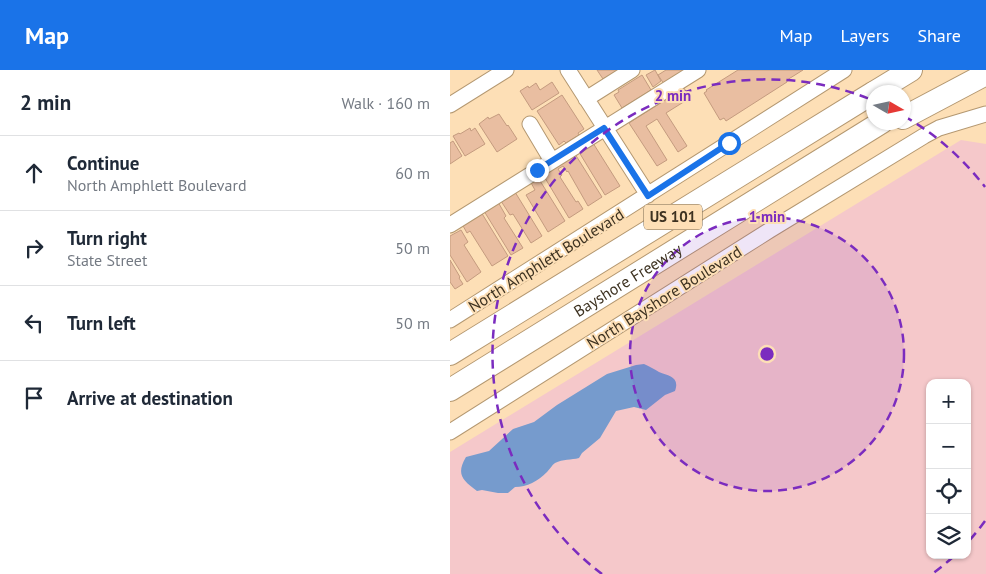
<!DOCTYPE html>
<meta charset="utf-8">
<style>
:root{--surface:#fff;--page:#f2f2f3;--text:#1f2937;--muted:#747a83;--line:#e0e1e3;--accent:#1a73e8}
body{margin:0;font-family:"PT Sans",sans-serif;background:var(--page);color:var(--text)}
.controls{position:absolute;right:15px;bottom:15px;display:grid;overflow:hidden;border-radius:10px;box-shadow:0 1px 4px #0004}
.controls button{width:45px;height:45px;display:grid;place-items:center;padding:0;border:0;border-bottom:1px solid var(--line);background:var(--surface);color:var(--text);font:25px sans-serif}
.compass{position:absolute;left:416px;top:15px;width:45px;height:45px;border-radius:50%;background:var(--surface);box-shadow:0 1px 4px #0004;rotate:99deg}
.stop{position:absolute;width:15px;height:15px;margin:-11px;border:4px solid #1a73e8;border-radius:50%;background:#fff}
.stop.end{background:#1a73e8;border-color:#fff;box-shadow:0 1px 5px #0008}
.list{margin:0;padding:0;list-style:none}
h2{display:flex;justify-content:space-between;align-items:center;height:65px;margin:0;padding:0 20px;font-size:21px}
h2 small{font-size:16px;font-weight:400;color:var(--muted)}
.list li{display:grid;grid-template-columns:32px 1fr auto;gap:15px;align-items:center;box-sizing:border-box;height:75px;padding:0 20px;border-top:1px solid var(--line)}
.list b{display:block;font-size:19px;white-space:nowrap}
.list p{margin:0;font-size:16px;white-space:nowrap;color:var(--muted)}
.list em{font-size:16px;font-style:normal;color:var(--muted)}
.icon{flex:none;width:28px;height:28px;fill:none;stroke:currentColor;stroke-width:2;stroke-linecap:round;stroke-linejoin:round}
.map{position:relative;flex:none;width:536px;height:504px;overflow:hidden}
header{display:flex;align-items:center;gap:30px;box-sizing:border-box;height:70px;padding:0 25px;background:var(--accent);color:#fff}
header strong{font-size:24px}
nav{display:flex;gap:28px;margin-inline-start:auto;font-size:18px}
main{display:flex}
aside{flex:1;background:var(--surface)}
.map>svg:first-child{display:block}
</style>
<header>
<strong>Map</strong>
<nav><a>Map</a><a>Layers</a><a>Share</a></nav>
</header>
<main>
<aside>
<h2>2 min<small>Walk · 160 m</small></h2>
<ul class="list">
<li><svg class="icon" aria-label="ahead" viewBox="0 0 24 24"><path d="M12 20V5M6 11l6-6 6 6"/></svg><div><b>Continue</b><p>North Amphlett Boulevard</p></div><em>60 m</em></li>
<li><svg class="icon" aria-label="right" viewBox="0 0 24 24"><path d="M7 20v-9h11M14 6l5 5-5 5"/></svg><div><b>Turn right</b><p>State Street</p></div><em>50 m</em></li>
<li><svg class="icon" aria-label="left" viewBox="0 0 24 24"><path d="M17 20v-9H6M10 6l-5 5 5 5"/></svg><div><b>Turn left</b></div><em>50 m</em></li>
<li><svg class="icon" aria-label="arrive" viewBox="0 0 24 24"><path d="M6 21V4h12l-3 4 3 4H6"/></svg><div><b>Arrive at destination</b></div></li>
</ul>
</aside>
<div class="map">
<svg width="536" height="504" viewBox="0 0 536 504">
<rect width="100%" height="100%" fill="#fddfb6"/>
<path fill="#f5c8ca" fill-rule="evenodd" d="M511,70L536,74V504H0V382ZM480,313H517V485H480Z"/>
<path fill="#769bcd" d="M194,294C199,296 204,299 209,302C219,306 230,307 225,321L215,325L196,340L184,337L166,341L150,368L132,383L129,388C121,390 113,389 105,393C102,395 100,399 97,402C88,411 77,417 65,417L58,423H48L32,420L27,421C12,410 6,404 16,387L39,381L63,359L84,352L107,335L157,304L186,295Z"/>
<path fill="#e9bea1" stroke="#c49b7f" d="M147,0H168L161,4L163,6L160,8L158,6L153,9Z
M205,0L211,11L203,17L196,5Z
M216,0H235L214,14L208,5Z
M288,0H353L337,10V12L276,51L274,48L270,50L254,23L257,21L256,20Z
M192,5L201,20L172,38L164,25L169,22L168,20Z
M102,12L109,23L82,40L70,21L78,16L79,18L86,13L90,20Z
M234,18L240,28L216,43L237,76L228,82L207,49L196,56L217,90L207,96L179,53Z
M112,25L134,59L128,63L129,65L116,73L114,71L109,75L87,41Z
M49,44L57,56L58,55L67,69L47,82L29,54L38,47L39,49Z
M20,58L21,61L25,58L35,74L15,86L3,66L9,63L10,64Z
M3,71L12,86L0,94V73Z
M143,73L170,116L155,125L129,82Z
M125,84L152,127L138,136L118,101L117,102L113,96L108,99L112,105L110,107L126,132L128,131L133,139L119,148L92,103Z
M87,106L115,151L98,162L76,125L85,120L80,111Z
M65,122L92,166L81,173L63,144L60,145L51,131Z
M48,132L56,146L54,148L73,178L61,185L34,141Z
M31,142L58,186L42,196L20,161L17,163L12,154Z
M11,160L18,172L14,175L31,202L17,212L0,185V166Z
M0,190L10,207L9,208L13,214L5,219L0,212Z"/>
<g fill="none" stroke-linecap="round" stroke-linejoin="round">
<g stroke="#b49871" stroke-width="17">
<path id="minor" d="M118,0L198,125
M136,29L182,0
M0,35L56,0
M80,54L102,91
M0,155L248,0
M0,250L394,0
M0,362L320,160L474,66L489,58L536,44"/>
</g>
<g stroke="#b49871" stroke-width="24">
<g id="highway">
<path d="M425,22L461,0"/>
<path d="M453,48L536,4"/>
<path d="M0,284L423,23"/>
<path id="s1" d="M0,320L432,52"/>
</g>
</g>
<use href="#minor" stroke="#fff" stroke-width="15"/>
<use href="#highway" stroke="#fff" stroke-width="22"/>
</g>
<g fill="none" stroke-linecap="round" stroke-linejoin="round">
<path stroke="#1a73e8" stroke-width="6" d="M87,100L154,58L198,126L279,73"/>
</g>
<circle cx="317" cy="284" r="137" fill="#7b2cbf" fill-opacity=".12"/>
<g fill="none" stroke="#7b2cbf" stroke-width="2.5" stroke-dasharray="9 6">
<circle cx="317" cy="284" r="137"/>
<path d="M535 451A275 275 0 0 1 518 472M503 487A275 275 0 0 1 482 504M152 504A275 275 0 0 1 422 30M454 46A275 275 0 0 1 535 117"/>
</g>
<g text-anchor="middle" stroke-width="4" stroke-linejoin="round" paint-order="stroke">
<rect fill="#fddfb6" stroke="#77664e" stroke-width="1" x="194" y="134.5" width="58" height="25" rx="4"/>
<g font-size="15" font-weight="bold" fill="#3d3221">
<text x="223" y="152">US 101</text>
</g>
<g font-size="16" fill="#3d3221" stroke="#fddfb6">
<text transform="translate(96 190) rotate(-32)" y="6">North Amphlett Boulevard</text>
<text dy="6" stroke="none"><textPath href="#s1" startOffset="209">Bayshore Freeway</textPath></text>
<text transform="translate(214 227) rotate(-32)" y="6">North Bayshore Boulevard</text>
</g>
</g>
<circle cx="317" cy="284" r="8" fill="#7b2cbf" stroke="#fddfb6" stroke-width="2.5"/>
<g font-size="15" text-anchor="middle" font-weight="bold" fill="#7b2cbf" stroke="#fddfb6" stroke-width="4" stroke-linejoin="round" paint-order="stroke">
<text x="223" y="31">2 min</text>
<text x="317" y="152">1 min</text>
</g>
</svg>
<div class="controls">
<button>+</button>
<button>−</button>
<button><svg class="icon" aria-label="locate" viewBox="0 0 24 24"><circle cx="12" cy="12" r="6"/><path d="M12 2v4M12 18v4M2 12h4M18 12h4"/></svg></button>
<button><svg class="icon" aria-label="layers" viewBox="0 0 24 24"><path d="M12 4l9 5-9 5-9-5zM3 14l9 5 9-5"/></svg></button>
</div>
<svg class="compass" viewBox="-18 -18 36 36"><path d="M0-13l5 13h-10z" fill="#e53935"/><path d="M0 13l5-13h-10z" fill="#747a83"/></svg>
<div class="stop" style="left:279px;top:73px"></div>
<div class="stop end" style="left:87px;top:100px"></div>
</div>
</main>
